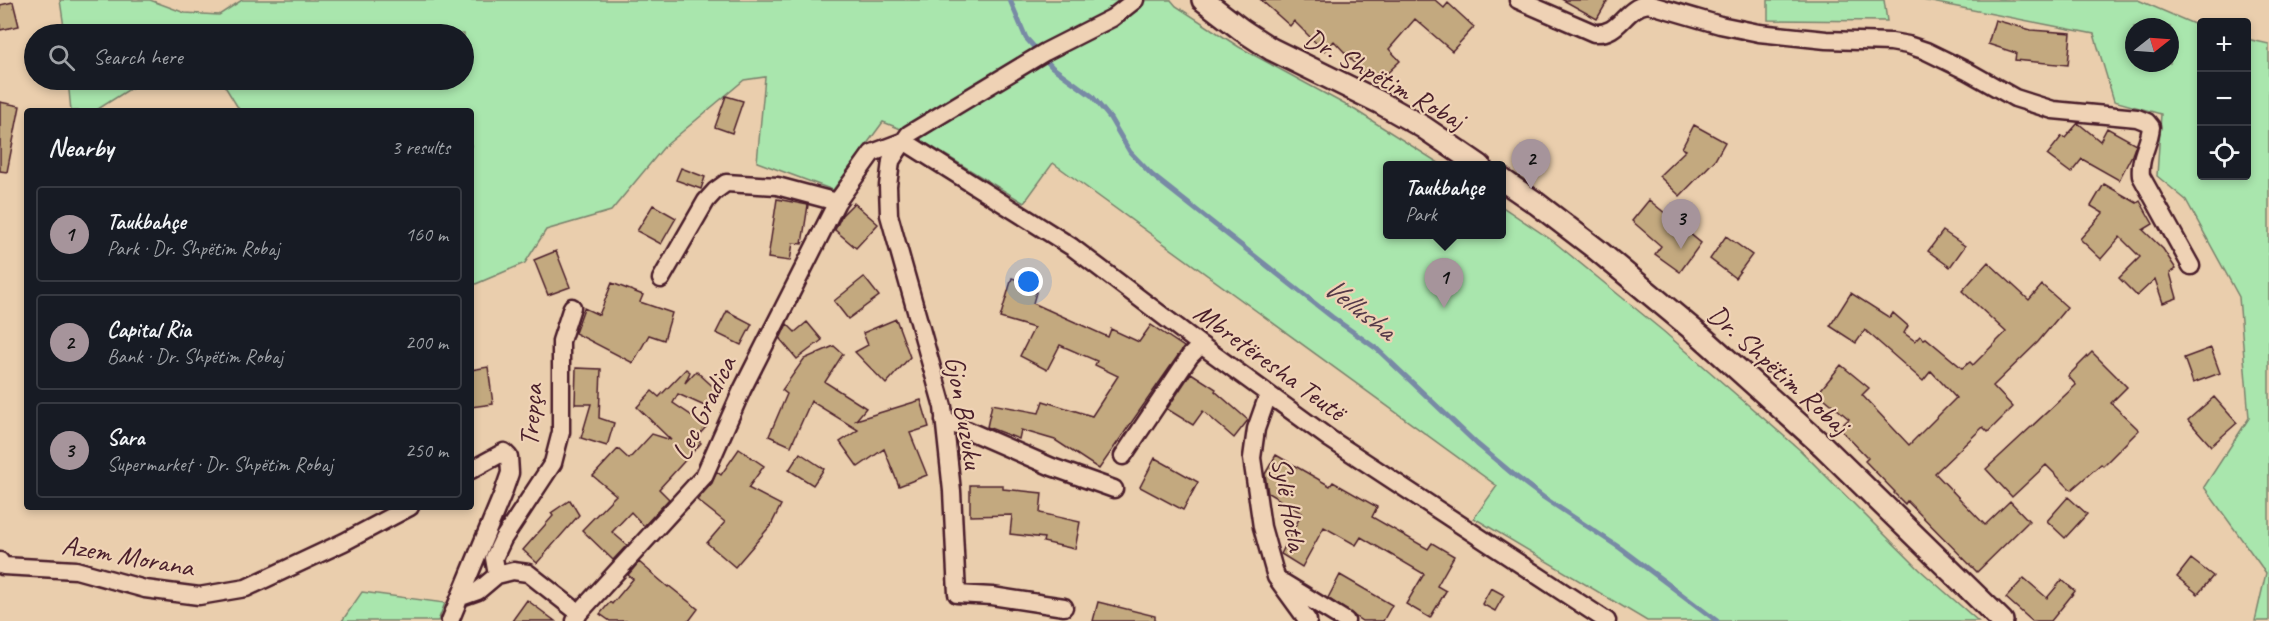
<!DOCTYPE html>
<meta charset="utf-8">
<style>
:root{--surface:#171b24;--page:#20242c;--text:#f1f3f6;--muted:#9ea1a6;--line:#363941;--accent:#a6949b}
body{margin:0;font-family:Caveat,sans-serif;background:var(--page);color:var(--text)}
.controls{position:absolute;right:18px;top:18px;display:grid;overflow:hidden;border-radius:6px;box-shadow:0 3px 9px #0003}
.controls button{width:54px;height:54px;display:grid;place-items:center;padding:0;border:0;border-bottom:2px solid var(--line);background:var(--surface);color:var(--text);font:30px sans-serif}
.compass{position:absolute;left:2125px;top:18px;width:54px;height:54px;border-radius:50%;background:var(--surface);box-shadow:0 3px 9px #0003;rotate:73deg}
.you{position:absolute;left:1029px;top:282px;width:21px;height:21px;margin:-15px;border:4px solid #fff;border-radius:50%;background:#1a73e8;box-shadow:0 0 0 9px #1a73e833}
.badge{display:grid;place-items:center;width:39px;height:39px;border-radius:50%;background:var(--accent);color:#111;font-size:20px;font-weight:700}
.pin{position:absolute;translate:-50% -50px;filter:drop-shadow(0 2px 3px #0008)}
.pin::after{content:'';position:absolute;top:32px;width:21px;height:18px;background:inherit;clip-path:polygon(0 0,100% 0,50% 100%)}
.popup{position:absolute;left:1383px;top:161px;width:123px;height:78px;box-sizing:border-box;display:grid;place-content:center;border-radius:6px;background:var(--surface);filter:drop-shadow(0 2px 4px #0005);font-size:20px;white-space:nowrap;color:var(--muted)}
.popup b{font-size:22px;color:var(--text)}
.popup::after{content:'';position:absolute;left:50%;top:100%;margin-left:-12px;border:12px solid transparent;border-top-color:var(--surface)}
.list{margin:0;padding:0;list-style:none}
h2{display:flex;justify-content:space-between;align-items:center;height:78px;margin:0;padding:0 24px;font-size:26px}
h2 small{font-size:20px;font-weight:400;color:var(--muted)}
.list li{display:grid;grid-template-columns:39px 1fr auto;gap:18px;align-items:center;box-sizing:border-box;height:96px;margin:0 12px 12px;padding:0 12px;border:2px solid var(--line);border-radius:6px}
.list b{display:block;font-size:22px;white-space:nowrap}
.list p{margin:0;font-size:20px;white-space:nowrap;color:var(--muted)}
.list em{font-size:20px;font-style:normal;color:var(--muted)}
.icon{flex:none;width:33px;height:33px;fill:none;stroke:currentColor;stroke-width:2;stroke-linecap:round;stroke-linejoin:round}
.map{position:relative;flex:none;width:2269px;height:621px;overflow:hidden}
.search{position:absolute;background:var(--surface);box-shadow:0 3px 9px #0003;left:24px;top:24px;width:450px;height:66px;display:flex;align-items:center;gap:15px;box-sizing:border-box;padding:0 21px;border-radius:33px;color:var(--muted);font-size:22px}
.panel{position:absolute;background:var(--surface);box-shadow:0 3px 9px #0003;left:24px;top:108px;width:450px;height:402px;border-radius:6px}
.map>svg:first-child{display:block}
</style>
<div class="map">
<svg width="2269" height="621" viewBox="0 0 2269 621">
<rect width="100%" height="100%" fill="#eacead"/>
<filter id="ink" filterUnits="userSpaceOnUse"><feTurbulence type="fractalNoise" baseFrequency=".0167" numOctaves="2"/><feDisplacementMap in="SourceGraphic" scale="12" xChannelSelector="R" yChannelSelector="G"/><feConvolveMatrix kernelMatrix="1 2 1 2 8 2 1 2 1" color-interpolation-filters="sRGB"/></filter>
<g filter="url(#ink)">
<path fill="#a9e6ad" stroke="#7a826c" stroke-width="1.5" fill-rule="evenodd" d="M60,0H150L185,13L219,15L242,0H1171L1176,6L1239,47L1355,110L1442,165L1387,166V234H1501V206L1553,241L1663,331L1800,450L1920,570L1978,621H1647L1474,518L1497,486L1053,163L1024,203L906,131L883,122L833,190L757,162L765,77L744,80L664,147L611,211L546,230L525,263L471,286V111H240L221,80H464V34H65Z
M1768,0H1884L1887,21L1768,20Z
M1922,0H2138L2201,27L2202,176H2246L2247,39L2269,44V621H2255L2266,573L2204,487L2249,418L2239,297L2186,200L2157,176L2161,114L2114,101L2094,34ZM2134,27H2170V63H2134Z
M68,80H144L95,111H71Z
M362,592L445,603L438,621H342Z"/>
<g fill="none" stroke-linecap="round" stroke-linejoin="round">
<path stroke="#788aa5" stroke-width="5" d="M1010,0L1026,38L1052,67L1092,96L1110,118L1130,152L1152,175L1332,317L1377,349L1477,444L1514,475L1543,497L1620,548L1717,621"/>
</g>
<path fill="#c3a97f" stroke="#4a1f2b" stroke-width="1.5" d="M1261,0H1435L1444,8L1448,3L1474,27L1452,51L1415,19L1389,49L1400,61L1379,81L1369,69L1364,73L1334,41L1324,51L1294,21L1290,26Z
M1563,0H1608L1597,19Z
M13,2L19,26L0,30V5Z
M1995,20L2031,30L2071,33L2068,65L2015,60L2016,53L1988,44Z
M726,96L743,101L732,133L715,127Z
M0,102L20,106L7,172L0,171Z
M2078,123L2100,141L2107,128L2136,144L2132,155L2119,180L2082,159L2071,173L2047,155L2062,136L2065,138Z
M1694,125L1725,142L1715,160L1680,196L1659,176L1686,150L1682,148Z
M681,168L705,177L701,189L676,180Z
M2104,184L2137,203L2140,201L2153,224L2143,230L2163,249L2176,269L2170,273L2177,298L2163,303L2155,279L2137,296L2119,278L2140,257L2120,237L2101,259L2080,239L2103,213L2091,206Z
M777,199L808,205L802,244L793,243L790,261L768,258Z
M1649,200L1701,243L1680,272L1655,254L1661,246L1632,221Z
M854,203L878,224L856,248L835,230L842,215Z
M653,205L676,218L661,244L637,231Z
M1943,231L1965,246L1950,267L1928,251Z
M1726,236L1752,255L1735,278L1710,259Z
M556,251L570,287L548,295L534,260Z
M1988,262L2029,300L2042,285L2067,307L2038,342L1993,386L2013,407L1988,432L1983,427L1935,473L1985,525L2010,501L2029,521L1977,572L1907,501L1905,504L1894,493L1895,492L1865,461L1868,458L1839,428L1849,419L1818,393L1841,365L1869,388L1862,395L1909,445L1956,398L1931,371L1923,381L1865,330L1856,343L1830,326L1851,293L1890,318L1893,313L1908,326L1904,333L1915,341L1920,336L1924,339L1926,338L1962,368L1970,362L1973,365L2006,332L1962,291Z
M864,277L879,296L848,319L834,301Z
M1012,278L1038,286L1033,303L1108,337L1111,329L1139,342L1151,325L1184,347L1099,469L1055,440L1021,430L1019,439L987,427L992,404L1039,413L1043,401L1092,416L1118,376L1095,365L1097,361L1060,345L1047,370L1020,356L1034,328L1000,318Z
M612,283L643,295L640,302L672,313L664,340L649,335L633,363L575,333L584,308L599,315Z
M727,311L752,324L741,345L716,333Z
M896,319L910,357L886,384L855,352L868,345L863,333Z
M807,322L822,340L797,359L780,339L787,324L795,332Z
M834,346L843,354L825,382L866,408L856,420L921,400L929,427L910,433L927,475L899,486L884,449L858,467L840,442L858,430L811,401L791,446L769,436L787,394L782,390L804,359Z
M2211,348L2220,373L2193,383L2184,358Z
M2092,352L2127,387L2111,403L2139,430L2103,466L2101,464L2071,490L2046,465L2012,497L1986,469L2076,385L2068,376Z
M488,367L493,404L471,407V370Z
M576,368L601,369L599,418L614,423L607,446L581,438L591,404H575Z
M686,369L690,372L685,383L696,371L720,393L709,405V408L678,394L673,403L707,426L696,438L701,443L659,489L669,499L644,526L631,512L612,532L627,545L613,560L582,530L616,495L593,476L618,449L629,459L652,434L671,440L637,407L652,391L659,397Z
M1191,373L1216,389L1215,391L1248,420L1234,438L1203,411L1193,425L1167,409Z
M2214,397L2237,423L2211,446L2188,420Z
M739,449L764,466L748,488L781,505L771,525L735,567L707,543L725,522L697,500L712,483L717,472L721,475Z
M800,453L824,469L813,485L789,470Z
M1276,455L1330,486L1333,482L1377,507L1372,517L1428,549L1432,543L1454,556L1437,586L1446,591L1430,618L1406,604L1424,574L1361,537L1356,545L1324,527L1302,567L1281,554L1302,513L1268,493L1265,474Z
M1155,458L1198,482L1183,510L1140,487Z
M970,485H1003V489L1042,493L1040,513L1080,522L1075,549L1043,542L1044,538L1010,534L1012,515L970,516Z
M2068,497L2087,514L2065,538L2047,521Z
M570,500L579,515L537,563L523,550L553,516L551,513Z
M2191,559L2213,576L2198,594L2177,577Z
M639,562L668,587L669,586L698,609L689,621H610L600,614L610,602L612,604L633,579L628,575Z
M1340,575L1392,605L1383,621H1362L1328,598Z
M2024,578L2047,598L2062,580L2075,591L2051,621H2032L2006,598Z
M1491,588L1504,595L1495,611L1482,604Z
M527,600L555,621H512Z
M1098,602L1155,616V621H1093Z"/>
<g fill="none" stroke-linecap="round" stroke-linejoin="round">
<g stroke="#4a1f2b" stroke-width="21">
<path id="minor" d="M1518,0L1594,33C1621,35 1623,8 1648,4L1720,25L1759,33L1826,40L1891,42L1908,45L1926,51L1967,71L2015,98L2053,110L2137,118L2147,122L2151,127C2149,146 2139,156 2141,176L2191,266
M661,279L706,201L715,191L726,183L777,186L837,202
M1268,395L1256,429L1252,458L1262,527L1276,577L1308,621
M944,420L1052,467L1114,489
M1123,456L1190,356L1201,345
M0,561L3,566L76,570L145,589L199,596L246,588L344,542L410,507
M497,575L513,571L528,573L579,613
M1284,583L1346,621
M461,597L478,591L497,575L494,558L503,539L553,463L561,432V341L572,307
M1064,607L992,596L957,594L952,491L943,407L889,215L888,186L891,161L904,141L1072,247L1201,345L1330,439L1607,621
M450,621L503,493L510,473L509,457L504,452L471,470
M575,621L579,613L704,476L742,390L837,202L872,153L904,141L909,134L1045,52L1112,18L1135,0"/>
</g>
<g stroke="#4a1f2b" stroke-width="26">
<path id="tertiary" d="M1203,0L1242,30L1271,49L1379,102L1423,127L1480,166
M1501,179L1536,203L1596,249L1703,338L1823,446L2002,621"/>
</g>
<use href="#minor" stroke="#efd2b5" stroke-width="16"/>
<use href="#tertiary" stroke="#efd2b5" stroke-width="21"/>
</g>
</g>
<g text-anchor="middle" stroke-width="4.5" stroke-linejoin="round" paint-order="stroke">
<g font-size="28" fill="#4a1f2b" stroke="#efd2b5">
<text transform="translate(1385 78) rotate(29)" y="10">Dr. Shpëtim Robaj</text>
<text transform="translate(1270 361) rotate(36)" y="10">Mbretëresha Teutë</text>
<text transform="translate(1779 369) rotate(42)" y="10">Dr. Shpëtim Robaj</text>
<text transform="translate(703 408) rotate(-64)" y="10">Lec Gradica</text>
<text transform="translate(965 412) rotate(80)" y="10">Gjon Buzuku</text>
<text transform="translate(530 415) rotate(-86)" y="10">Trepça</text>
<text transform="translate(1290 504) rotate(80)" y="10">Sylë Hotla</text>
<text transform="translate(128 555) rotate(10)" y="10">Azem Morana</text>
</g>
<g font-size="30" font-style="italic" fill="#553a49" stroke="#efd2b5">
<text transform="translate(1360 308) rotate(38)" y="10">Vellusha</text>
</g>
</g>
</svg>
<div class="controls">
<button>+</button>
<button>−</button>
<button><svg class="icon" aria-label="locate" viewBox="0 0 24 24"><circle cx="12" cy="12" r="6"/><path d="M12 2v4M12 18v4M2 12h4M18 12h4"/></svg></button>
</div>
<svg class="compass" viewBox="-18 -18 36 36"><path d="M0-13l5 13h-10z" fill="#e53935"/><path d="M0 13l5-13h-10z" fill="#9ea1a6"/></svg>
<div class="you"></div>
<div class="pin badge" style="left:1444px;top:308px">1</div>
<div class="popup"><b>Taukbahçe</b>Park</div>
<div class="pin badge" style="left:1531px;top:189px">2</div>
<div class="pin badge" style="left:1681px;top:249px">3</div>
<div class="search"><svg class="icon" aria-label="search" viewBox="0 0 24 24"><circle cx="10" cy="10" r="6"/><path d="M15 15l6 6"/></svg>Search here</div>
<section class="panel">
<h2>Nearby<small>3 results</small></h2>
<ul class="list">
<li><span class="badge">1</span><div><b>Taukbahçe</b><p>Park · Dr. Shpëtim Robaj</p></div><em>160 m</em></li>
<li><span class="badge">2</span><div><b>Capital Ria</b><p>Bank · Dr. Shpëtim Robaj</p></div><em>200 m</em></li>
<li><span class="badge">3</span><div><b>Sara</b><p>Supermarket · Dr. Shpëtim Robaj</p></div><em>250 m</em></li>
</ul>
</section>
</div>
